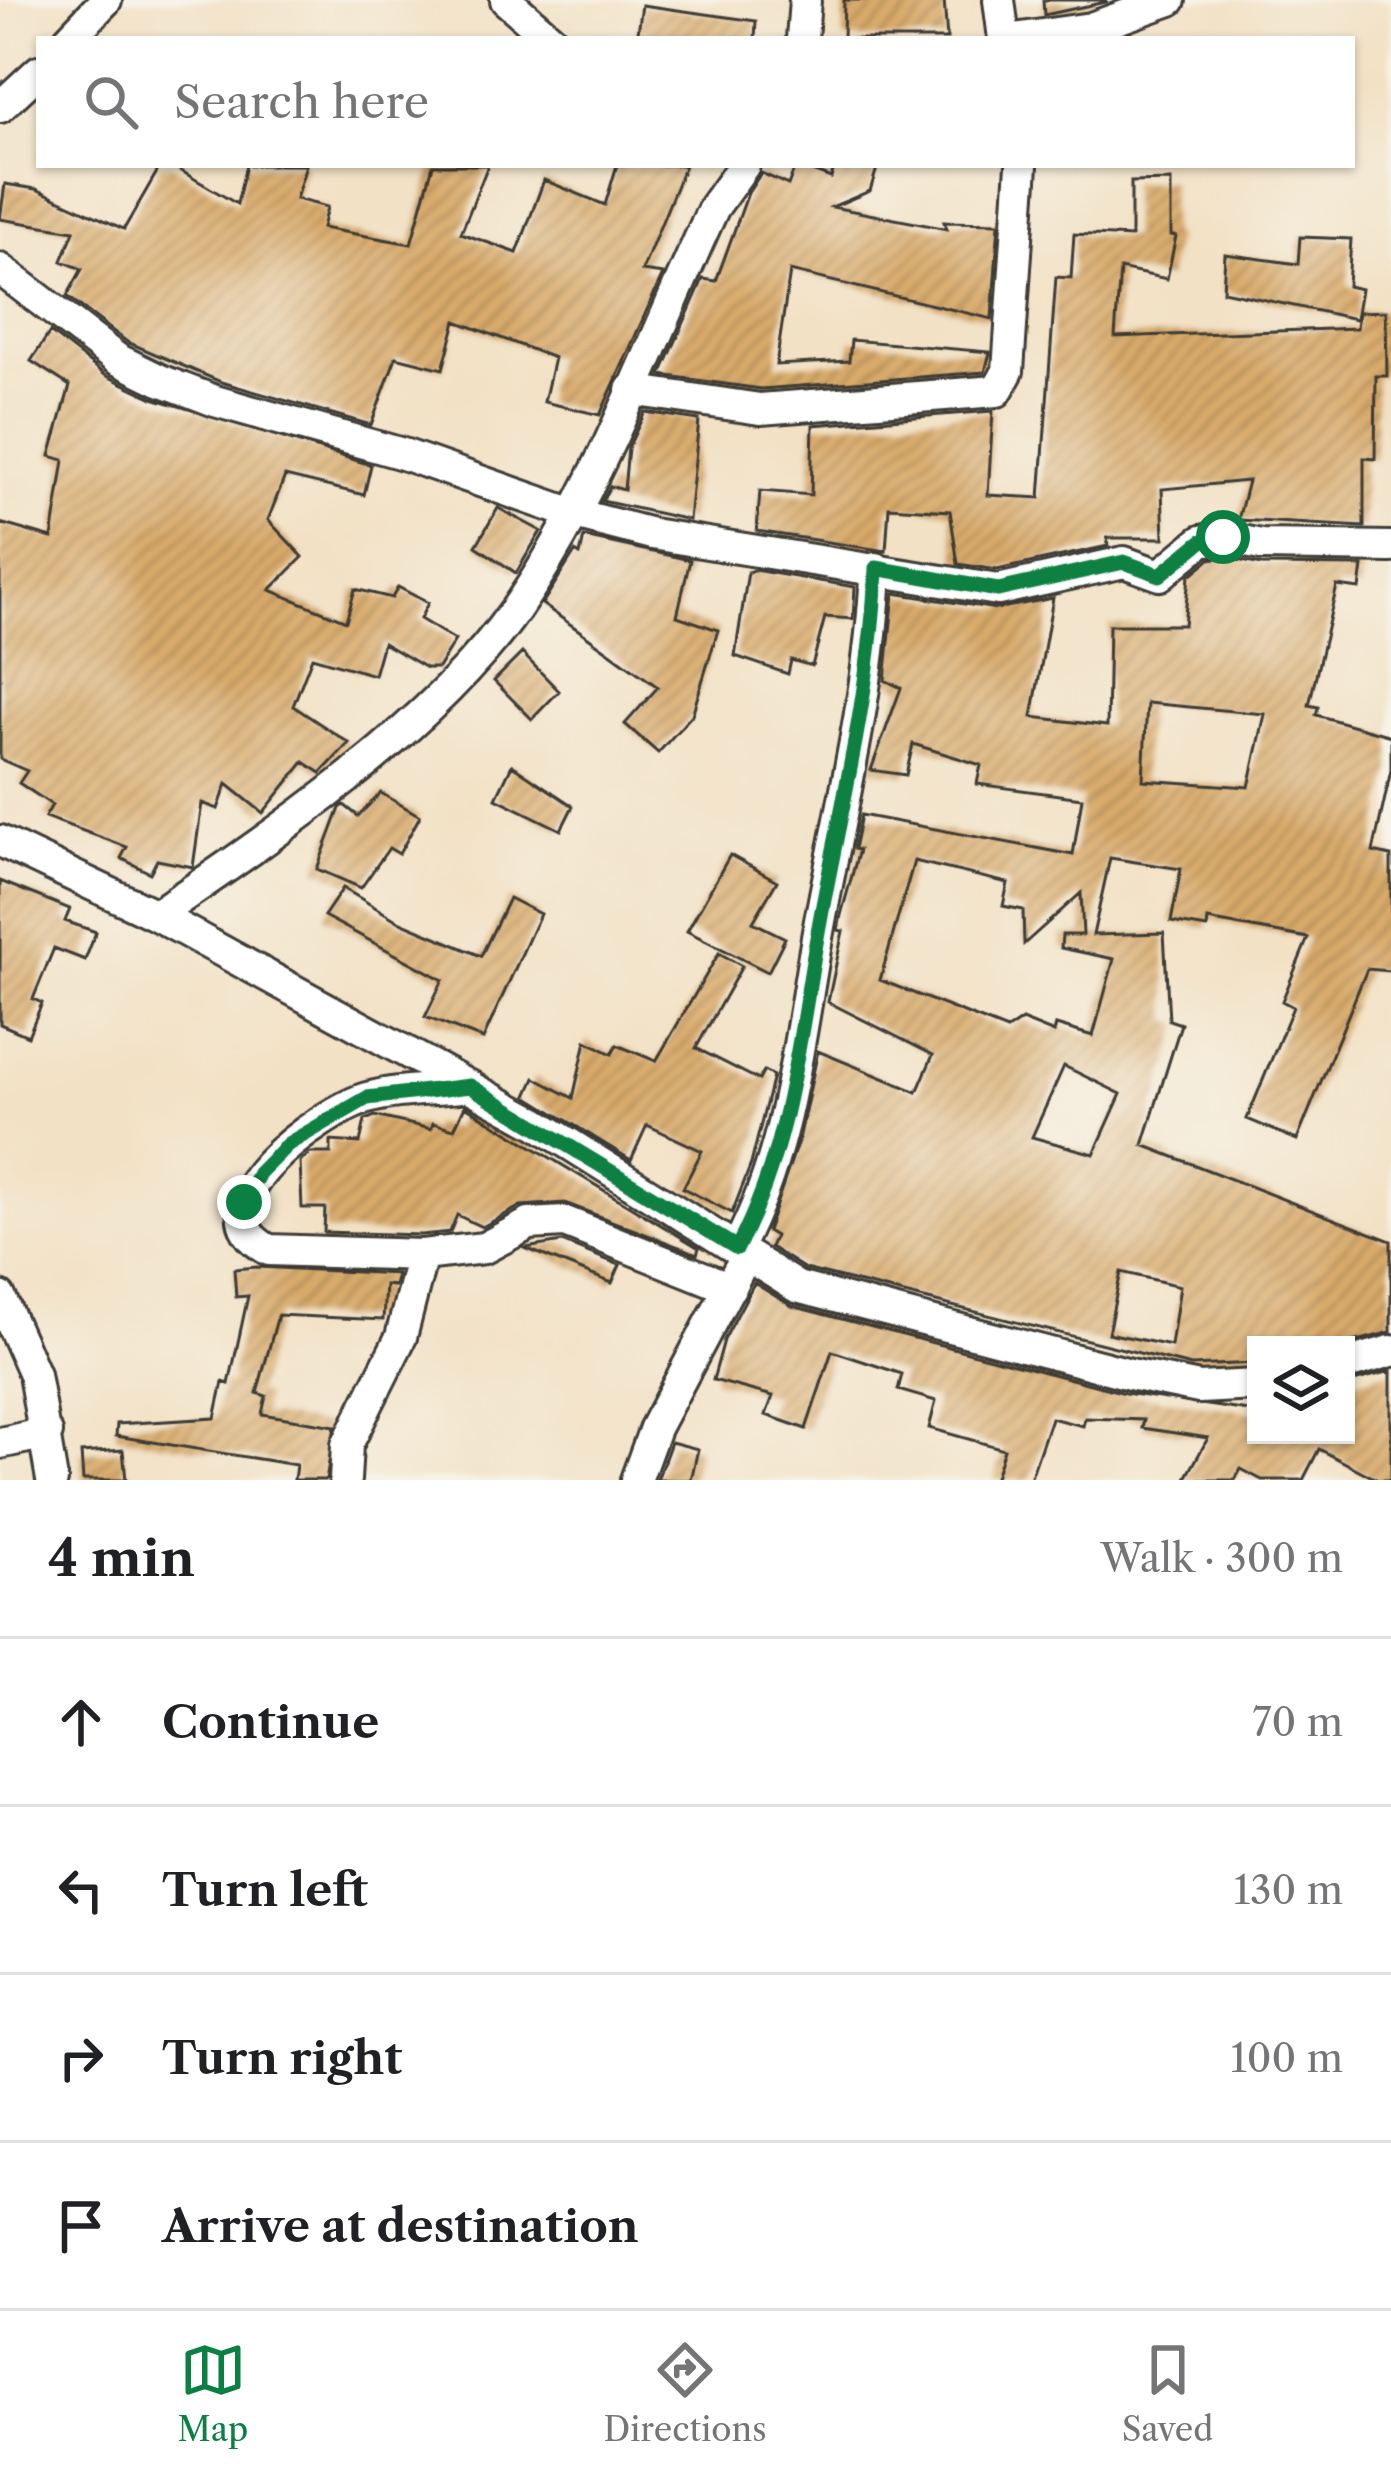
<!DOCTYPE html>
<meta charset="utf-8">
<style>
:root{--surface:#fff;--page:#f2f2f2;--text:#202124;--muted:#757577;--line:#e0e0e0;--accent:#0b8043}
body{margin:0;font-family:"Libre Caslon Text",serif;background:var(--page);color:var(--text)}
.controls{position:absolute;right:36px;bottom:36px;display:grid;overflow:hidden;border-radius:0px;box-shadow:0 3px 9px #0004}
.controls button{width:108px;height:108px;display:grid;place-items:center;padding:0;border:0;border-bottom:3px solid var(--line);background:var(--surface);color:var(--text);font:60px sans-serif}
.stop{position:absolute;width:36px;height:36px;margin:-27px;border:9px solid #0b8043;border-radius:50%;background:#fff}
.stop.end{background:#0b8043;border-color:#fff;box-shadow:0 3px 12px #0008}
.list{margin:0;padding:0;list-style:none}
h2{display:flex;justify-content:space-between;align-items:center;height:156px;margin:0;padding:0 48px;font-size:51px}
h2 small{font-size:39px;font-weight:400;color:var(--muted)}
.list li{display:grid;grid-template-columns:78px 1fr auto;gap:36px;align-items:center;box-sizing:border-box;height:168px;padding:0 48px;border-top:3px solid var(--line)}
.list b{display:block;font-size:45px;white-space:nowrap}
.list em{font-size:39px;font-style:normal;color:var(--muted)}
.icon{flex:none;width:66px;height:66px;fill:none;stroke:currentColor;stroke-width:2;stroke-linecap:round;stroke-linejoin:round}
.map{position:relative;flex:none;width:1391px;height:1480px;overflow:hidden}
.search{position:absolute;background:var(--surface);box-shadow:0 3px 9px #0004;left:36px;right:36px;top:36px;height:132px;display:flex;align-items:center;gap:30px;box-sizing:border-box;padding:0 42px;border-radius:0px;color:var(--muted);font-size:45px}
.sheet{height:828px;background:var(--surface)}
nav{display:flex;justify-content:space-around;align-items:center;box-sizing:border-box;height:168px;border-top:3px solid var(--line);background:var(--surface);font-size:33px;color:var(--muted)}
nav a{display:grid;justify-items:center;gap:6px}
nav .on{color:var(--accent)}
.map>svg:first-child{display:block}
</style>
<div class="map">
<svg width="1391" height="1480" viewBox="0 0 1391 1480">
<defs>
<pattern id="building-hatch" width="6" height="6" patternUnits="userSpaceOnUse" patternTransform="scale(3)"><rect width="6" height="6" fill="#d9aa6a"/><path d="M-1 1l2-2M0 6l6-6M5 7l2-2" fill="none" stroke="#af8a56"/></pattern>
</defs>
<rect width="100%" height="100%" fill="#f7f3e8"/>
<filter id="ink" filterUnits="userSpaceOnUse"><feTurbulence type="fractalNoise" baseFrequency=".00833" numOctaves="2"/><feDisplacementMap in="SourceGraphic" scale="24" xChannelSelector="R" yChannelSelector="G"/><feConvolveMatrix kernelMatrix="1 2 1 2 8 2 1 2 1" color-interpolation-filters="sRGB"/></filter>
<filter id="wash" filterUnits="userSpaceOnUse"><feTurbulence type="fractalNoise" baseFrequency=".004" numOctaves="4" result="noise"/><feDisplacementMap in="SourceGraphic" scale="48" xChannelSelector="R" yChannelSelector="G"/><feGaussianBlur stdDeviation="2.7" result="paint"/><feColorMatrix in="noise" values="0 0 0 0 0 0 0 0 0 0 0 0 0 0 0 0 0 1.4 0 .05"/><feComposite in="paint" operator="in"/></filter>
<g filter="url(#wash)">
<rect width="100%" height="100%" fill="#f2e1c5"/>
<g id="blocks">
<path fill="url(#building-hatch)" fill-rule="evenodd" d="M844,0H944L947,39H843Z
M1043,0H1105L1106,2L1044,15Z
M642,5L756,21L755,39H637Z
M161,165H171L237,204L246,165H306L296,199L327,207L322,228L411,244L433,165H488L461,233L517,253L544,180L605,205L617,165H685L642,271L663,274L600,415L544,402L554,358L456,321L443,369L396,357L371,425L221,382L127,342L67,296L82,269L62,261L74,231L0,219L5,184L36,189L124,229Z
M796,165L831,178L835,165H878L870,191L832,207L947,229L944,222L999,223L992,319L790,271L776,365L849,361L851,340L990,352L985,372L761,389L661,375L703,279L716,281L748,193L761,173L788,185Z
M1171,181V235L1176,236L1167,279L1120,269L1115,337L1357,328L1359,312L1386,311L1387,376H1376L1375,459L1364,458V527L1238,520L1248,481L1162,489L1164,538H1107L1108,546L997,570L958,564L950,511L889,507L886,551L757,531L760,491L811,495L813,425L993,411L988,495L1040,498L1056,277L1071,278L1074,234L1131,237V182Z
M1300,237L1351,239L1348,286L1361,289L1356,319L1223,291L1225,254L1298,264Z
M50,332L105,375L153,398L371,465L364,495L285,476L268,520L303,557L270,590L346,621L355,589L392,598L398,587L428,603L420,619L455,640L438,668H426L383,643L374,675L312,657L293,706L349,743L321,773L304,762L263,813L227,784L218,809L202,803L193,867L157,860L150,873L121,858L127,847L45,817L52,805L19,783L27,771L0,759V523L52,538L64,460L50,456L70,386L31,361Z
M645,412L699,420L689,520L602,501L610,486L624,490L628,448Z
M498,508L541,531L516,573L476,546Z
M584,537L690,560L677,616L718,630L692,715L658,753L625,724L658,687L542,604L575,552L580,555Z
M1223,557L1261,565L1363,566L1360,589L1337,586L1309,705L1318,707L1316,715L1391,736V770L1373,852L1391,856V971L1367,969L1297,1140L1247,1119L1293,1007L1282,1001L1308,938L1208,920L1207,928L1171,922L1181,869L1110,858L1093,935L1164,933L1169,1020L1181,1024L1143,1145L1391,1241V1332L1342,1345H1256V1363L1191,1366L805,1269L770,1247L775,1236L767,1231L800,1135L818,1051L917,1092L933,1055L828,1002L843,931L838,930L841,915L859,850L854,849L861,815L1073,855L1082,798L977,784L981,765L913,744L906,775L871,770L901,688L885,680L894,593L996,609L1053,598L1032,717L1107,726L1109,625H1184L1189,576L1210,559ZM1147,703L1265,714L1249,787L1143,780ZM914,861L1008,883L1003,906L1023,910L1024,944L1081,893L1083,935H1062L1061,948L1114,959L1093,1036L1056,1025L1054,1033L1022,1020L1007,1030L880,980ZM1064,1066L1121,1094L1094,1154L1032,1137ZM1121,1272L1180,1286L1171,1346L1108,1333Z
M754,570L855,587L853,619L825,617L812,666L791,660L788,674L735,656L748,572Z
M522,653L559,691L532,719L494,681Z
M512,765L573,806L561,830L496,798Z
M381,793L420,816L399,854L389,848L361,888L317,869L340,808L344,805L358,816Z
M730,855L777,881L753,922L785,938L768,972L687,931Z
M0,881L70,909L65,921L96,932L85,960L54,948L33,999L42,1003L28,1036L0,1024Z
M343,888L398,921L481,956L509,898L540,914L483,1039L425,1017L443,980L324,916Z
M719,953L742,966L696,1048L759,1080L764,1071L773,1076L751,1164L732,1213L683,1188L702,1151L647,1125L631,1160L527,1096L535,1078L573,1098L586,1041L612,1054L617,1045L656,1061Z
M465,1106L699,1248L697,1254L565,1203L521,1206L482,1227L457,1215L450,1232L421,1235L324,1232L325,1208H302L300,1162L310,1153H331V1141L360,1143L365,1120L375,1116L431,1129L433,1123L454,1129Z
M562,1242L620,1265L612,1283L525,1248Z
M257,1267L397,1274L394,1286L385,1285L383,1320L278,1315L257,1393L266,1396L262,1414L335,1426L326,1480H294L296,1465L116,1436L117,1424L215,1418L223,1382L229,1384L248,1296L236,1297L234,1269Z
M754,1283L792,1306L1125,1393L1256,1412V1435H1346V1383L1391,1371V1480H1378L1319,1449L1303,1480H1262L1241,1469L1235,1480H1185L1208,1438L1142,1428L1144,1420L1085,1418L1083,1426L1051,1418L1030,1480H994L1004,1449L929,1428L936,1401L898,1390L902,1374L832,1351L806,1429L766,1415L773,1396L713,1380L724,1340Z
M671,1442L698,1449L691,1480H657Z
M123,1450L126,1480H83L81,1453Z"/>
</g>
</g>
<g filter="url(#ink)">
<use href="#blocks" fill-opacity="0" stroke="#3c3a35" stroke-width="3"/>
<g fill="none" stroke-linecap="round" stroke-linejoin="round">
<g stroke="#3c3a35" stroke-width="36">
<path id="minor" d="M506,0L551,39
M999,0L1004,39
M69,39L106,0
M802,39L805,0
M1014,39L1091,28L1170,0
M0,107L39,71
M0,269L117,359L160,380L215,401L403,454L571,513L652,534L998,590L1124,562L1160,575L1201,541L1223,537L1261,545L1391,547
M631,390L760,409L997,391L1008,371L1022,165
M0,841L156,915L536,1123L797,1287L1130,1374L1199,1388L1256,1385
M156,915C276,834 432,728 516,609C599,490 653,338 714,207L744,165
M470,1086C437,1090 398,1089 367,1098C321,1112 186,1207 269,1250L422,1255L484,1248L529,1224L565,1222L730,1288
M737,1248C791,1147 799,1034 820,921C842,803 871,689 876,568
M0,1297L34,1374L52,1480
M1346,1364L1391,1351
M0,1443L47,1433
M345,1480L347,1445L401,1337L422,1255
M636,1480L655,1428L738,1271"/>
</g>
<use href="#minor" stroke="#fff" stroke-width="30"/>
</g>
</g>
<g fill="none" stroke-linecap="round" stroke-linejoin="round" filter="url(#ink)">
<path stroke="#0b8043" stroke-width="15" d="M244,1202L259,1173L288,1144L367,1098L470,1086L737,1248C791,1146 799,1034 820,921C842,803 871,689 876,568L998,590L1124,562L1160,575L1202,541L1223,537"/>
</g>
</svg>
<div class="controls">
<button><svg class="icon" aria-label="layers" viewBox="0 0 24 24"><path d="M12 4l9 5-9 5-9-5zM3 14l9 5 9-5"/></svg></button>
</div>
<div class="stop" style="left:1223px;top:537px"></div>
<div class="stop end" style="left:244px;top:1202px"></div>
<div class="search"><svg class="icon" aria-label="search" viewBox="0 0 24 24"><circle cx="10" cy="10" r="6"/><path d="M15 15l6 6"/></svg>Search here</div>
</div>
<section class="sheet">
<h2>4 min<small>Walk · 300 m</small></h2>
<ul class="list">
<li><svg class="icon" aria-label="ahead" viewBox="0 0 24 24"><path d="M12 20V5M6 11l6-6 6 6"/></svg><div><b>Continue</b></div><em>70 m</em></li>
<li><svg class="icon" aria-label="left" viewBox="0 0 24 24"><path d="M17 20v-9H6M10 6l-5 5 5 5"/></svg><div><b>Turn left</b></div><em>130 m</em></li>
<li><svg class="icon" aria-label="right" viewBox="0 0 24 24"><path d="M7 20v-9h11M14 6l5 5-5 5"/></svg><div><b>Turn right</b></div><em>100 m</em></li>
<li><svg class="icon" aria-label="arrive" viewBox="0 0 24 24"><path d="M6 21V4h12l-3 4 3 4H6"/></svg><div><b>Arrive at destination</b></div></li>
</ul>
</section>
<nav>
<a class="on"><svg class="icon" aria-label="map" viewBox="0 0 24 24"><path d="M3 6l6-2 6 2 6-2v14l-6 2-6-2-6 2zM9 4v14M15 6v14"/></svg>Map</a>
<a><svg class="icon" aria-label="directions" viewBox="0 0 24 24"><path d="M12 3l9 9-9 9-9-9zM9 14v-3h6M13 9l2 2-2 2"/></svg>Directions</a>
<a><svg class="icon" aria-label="saved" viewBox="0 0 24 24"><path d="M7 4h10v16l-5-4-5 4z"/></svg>Saved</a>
</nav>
